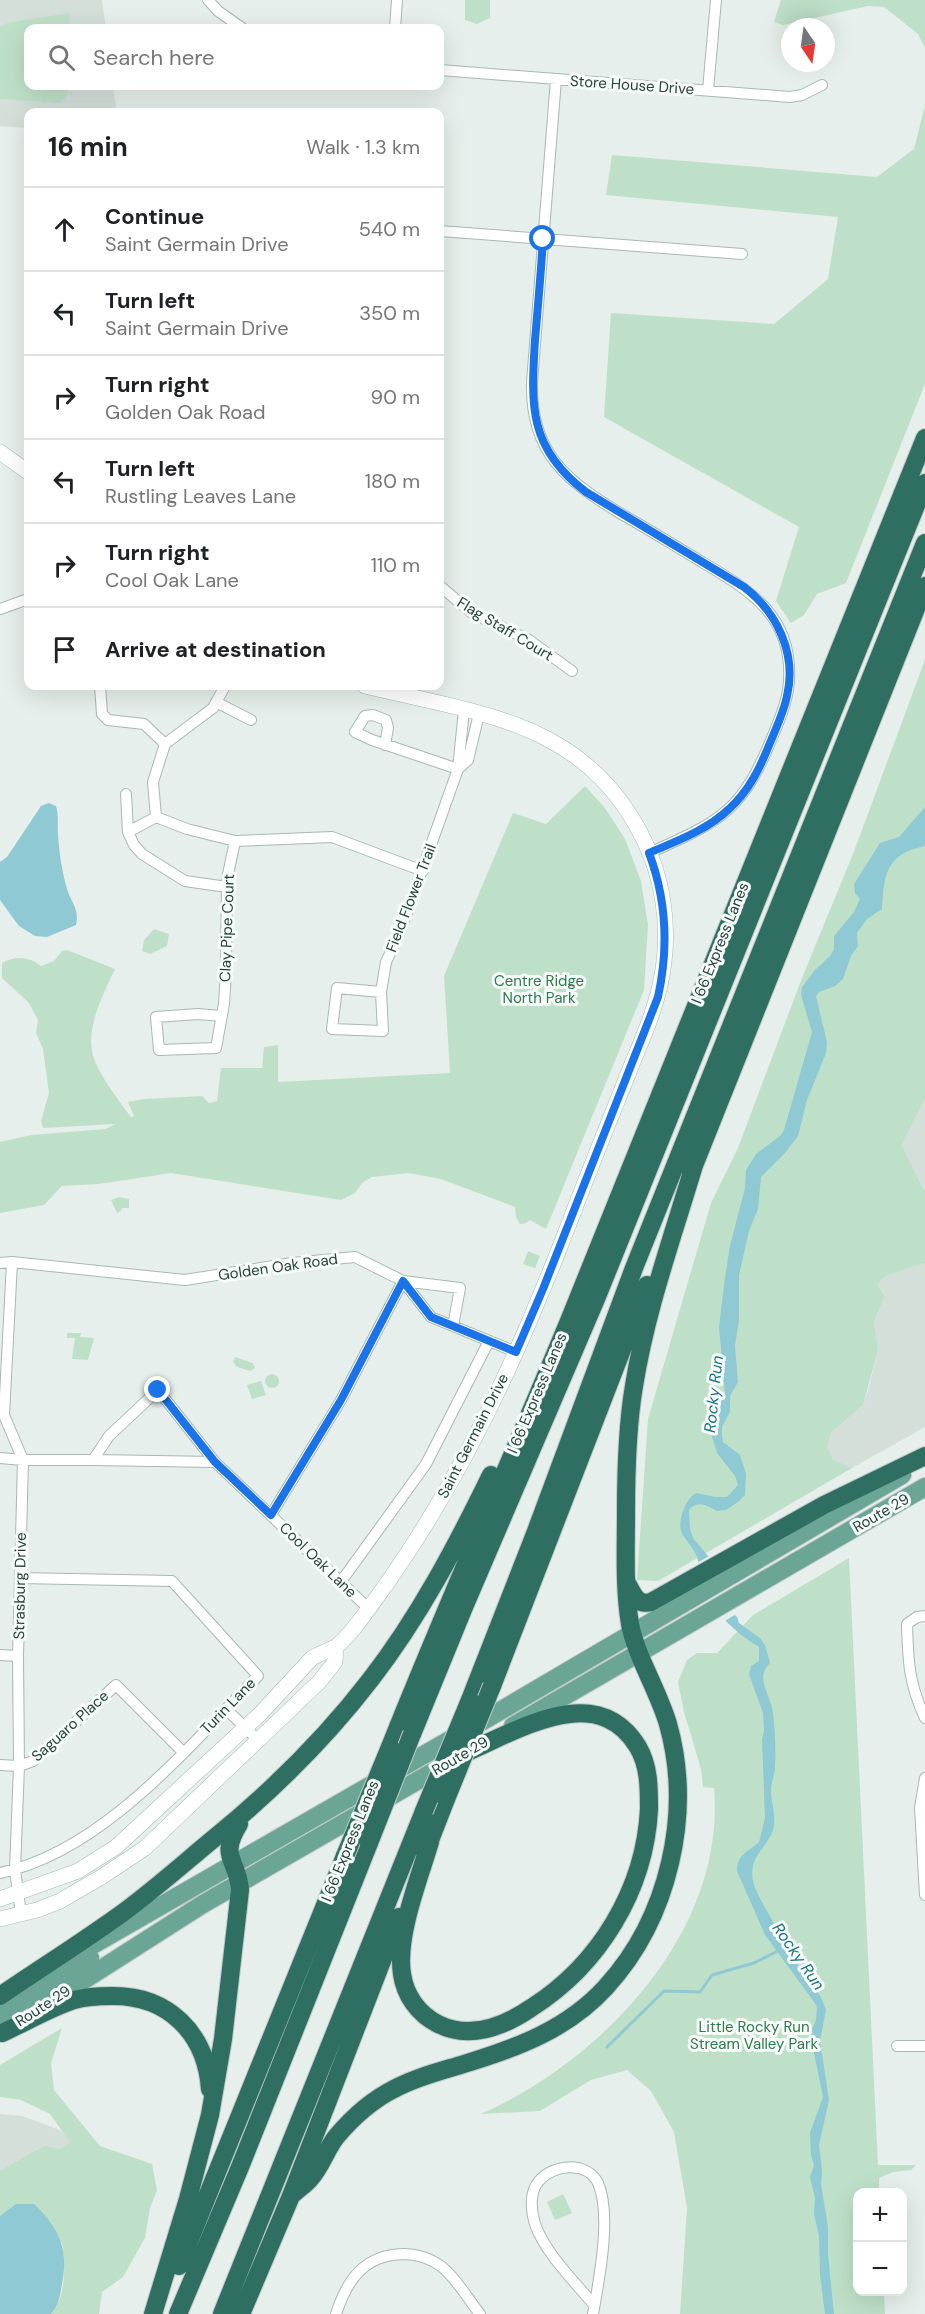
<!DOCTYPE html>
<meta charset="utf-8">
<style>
:root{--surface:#fff;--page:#f6f6f6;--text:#202124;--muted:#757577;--line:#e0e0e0}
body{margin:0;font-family:"DM Sans",sans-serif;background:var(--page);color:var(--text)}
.controls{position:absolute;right:18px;bottom:18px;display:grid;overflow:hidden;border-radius:12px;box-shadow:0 6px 24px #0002}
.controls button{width:54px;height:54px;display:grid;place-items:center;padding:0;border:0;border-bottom:2px solid var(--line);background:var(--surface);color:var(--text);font:30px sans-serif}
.compass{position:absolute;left:781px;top:18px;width:54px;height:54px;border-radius:50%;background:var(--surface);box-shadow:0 6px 24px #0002;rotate:167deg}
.stop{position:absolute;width:18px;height:18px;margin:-14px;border:4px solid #1a73e8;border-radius:50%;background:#fff}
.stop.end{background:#1a73e8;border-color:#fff;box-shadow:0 2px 6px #0008}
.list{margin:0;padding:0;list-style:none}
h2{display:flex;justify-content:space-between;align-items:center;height:78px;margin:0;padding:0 24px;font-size:26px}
h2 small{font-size:20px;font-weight:400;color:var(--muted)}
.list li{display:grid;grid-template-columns:39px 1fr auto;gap:18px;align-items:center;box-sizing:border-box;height:84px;padding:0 24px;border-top:2px solid var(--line)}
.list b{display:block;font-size:22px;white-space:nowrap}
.list p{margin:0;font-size:20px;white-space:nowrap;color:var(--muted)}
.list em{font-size:20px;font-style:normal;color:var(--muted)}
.icon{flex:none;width:33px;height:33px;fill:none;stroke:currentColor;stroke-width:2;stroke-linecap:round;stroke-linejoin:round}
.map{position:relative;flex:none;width:925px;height:2314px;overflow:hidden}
.search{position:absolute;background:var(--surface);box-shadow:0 6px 24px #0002;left:24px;top:24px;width:420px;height:66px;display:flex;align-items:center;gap:15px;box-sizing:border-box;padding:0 21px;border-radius:12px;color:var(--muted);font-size:22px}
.panel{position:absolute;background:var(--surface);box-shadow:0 6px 24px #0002;left:24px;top:108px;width:420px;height:582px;border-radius:12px}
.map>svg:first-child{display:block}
</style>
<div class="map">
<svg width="925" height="2314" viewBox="0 0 925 2314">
<rect width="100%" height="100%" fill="#e6efeb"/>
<path fill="#d4dfda" d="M0,0H102L106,28H28V86H113L117,112H28V128L0,126Z
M925,1099V1192L902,1145Z
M925,1263V1427L852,1468L833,1459L827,1447L831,1433L863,1405L868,1391L878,1350L874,1322L885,1296L877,1284L888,1275Z
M0,2114L22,2116L60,2130L83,2150L0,2198Z"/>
<path fill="#bfe0c8" d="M465,0H490V18L477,24L465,20Z
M781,0H925V48L918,34L884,7L868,6L783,25L774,22Z
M70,13L69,28H28V86H68L67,96L60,103L0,99V27L7,23Z
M925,105V384L846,583L817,594L804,615L791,623L776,601L799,527L604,417L611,313L774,324L828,279L838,217L606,195L612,155L877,177L914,149Z
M925,660V1099L902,1145L925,1192V1263L888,1275L877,1284L885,1296L874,1322L878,1350L863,1405L831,1433L827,1447L833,1459L852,1468L658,1581L637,1580L648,1419L711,1203L738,1148L802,978L853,854Z
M585,786L605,808L625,839L641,881L648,925L644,990L546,1229L530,1220L526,1223L520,1224L516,1217L515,1207L441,1179L408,1173L372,1177L362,1183L355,1193L341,1200L171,1173L99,1184L62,1186L44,1205L0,1213V1142L31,1135L106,1129L115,1124L43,1128L41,1121L49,1093L43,1049L36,1033L38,1020L29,1003L2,978V963C15,955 30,957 41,966L54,961L62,951L67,950L115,969C102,997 81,1035 97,1066C106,1084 119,1101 131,1117L134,1116L128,1102L144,1099L202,1096L209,1103L217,1101L221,1068H262L264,1047L278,1045V1082L450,1073L444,976L513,813L546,824Z
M154,929L169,934L167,946L150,954L142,951L144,940Z
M119,1197L129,1199V1208H122L121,1211L117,1213L111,1200Z
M528,1251L540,1256L535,1268L523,1264Z
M67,1333H81L80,1337L94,1338L88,1360L72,1359L75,1338H67Z
M235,1357L253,1363L255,1368L250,1371L237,1367L233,1362Z
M265 1381a7 7 0 1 1 14 0a7 7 0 1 1-14 0Z
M261,1381L266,1395L252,1399L247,1385Z
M849,1558L878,2165H916L911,2170L893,2172L879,2178V2192H858V2292H884L885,2314H680L687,2208L674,2132L651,2091L627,2070L591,2080L540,2111L481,2114C604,2059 726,1931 714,1788L703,1787L701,1769L684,1712L678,1682L687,1660L697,1653H717L753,1615Z
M62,2028L51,2063L54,2090L100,2146L152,2164L157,2190L150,2208L145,2238L123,2277L102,2292L99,2314H51C67,2295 65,2266 62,2243L2,2214L0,2216V2171L44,2146L61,2149L70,2142L50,2114L21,2100L0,2097V2065Z
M563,2194L572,2213L555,2220L547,2202Z"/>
<path fill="#8ec9d4" d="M49,803L56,806C59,816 57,824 58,834C59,852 62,872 67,889C71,902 80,910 76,925L47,937L35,936L19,926L0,900V862L7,857L41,806Z
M925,807V846C886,854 884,874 882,909L867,919L857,933L858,946L851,956L843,979L835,986L819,992L816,996L827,1042L826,1053L807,1100L798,1136L784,1154L761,1177L758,1209L749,1231L739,1275V1320L735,1346L738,1382L730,1396V1412L722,1427V1436L723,1442L740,1455L746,1474L745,1495L738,1502L726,1510L717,1511C706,1505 698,1500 689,1510L690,1529L693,1538L708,1556L710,1569L730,1611L737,1617L739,1623L760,1638L765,1645L770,1663C754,1679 771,1694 773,1713C775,1731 776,1750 775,1767C775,1775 771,1782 771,1790C771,1804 777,1816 773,1830C769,1843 755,1854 753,1866C747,1892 776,1915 778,1938L821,1997L826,2010L820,2041L829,2100L819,2145L822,2171L821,2184L828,2227V2254L834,2314H825L820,2275L819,2236L814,2214L815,2198L810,2177L814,2165L811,2155L810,2133L823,2097L814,2053L812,2029L816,2020L817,2006L765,1935L737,1871C737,1854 748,1852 759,1842L765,1818L762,1739L764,1731L763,1713L749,1674L751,1666L759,1661V1647C734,1632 711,1610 700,1580C698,1572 700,1564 697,1557C689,1537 674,1537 683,1511C686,1504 689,1497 696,1493L715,1497H727L738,1485L735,1476L717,1453L712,1437L713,1424L725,1392L719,1327L725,1277L730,1246L745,1188L746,1170L756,1154L780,1136L784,1130L812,1032L801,995L802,987L815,970L830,956L834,949V936L854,912L860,899L855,893L854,884L880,843L899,837Z
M16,2204H34C59,2228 69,2249 62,2284C60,2295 59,2305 51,2314H0V2216Z"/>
<path fill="#e6efeb" d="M711,1555L714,1578L729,1606L738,1613L723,1622L716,1616L697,1579L695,1564Z"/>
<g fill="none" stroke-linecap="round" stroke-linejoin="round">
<path stroke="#8ec9d4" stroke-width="3" d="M607,2047L664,1991L700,1992L712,1975L754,1963L778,1951"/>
<g stroke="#a8b8b2" stroke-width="12">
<path id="street" d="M208,0L218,11L242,28
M395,28L397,0
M440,70L790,97L802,95L822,85
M556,79L532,382C530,454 567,481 623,515C648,529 672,544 697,559C747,589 793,613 789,681C788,699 781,716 774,733C743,810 724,820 649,853
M708,90L716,0
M440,231L742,254
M440,586L472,613L529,640L572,671
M0,609L28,599
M100,686L102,714L108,720L144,724L165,744
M216,702L251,720
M385,745L388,728L386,720L373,715L365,716L355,732L372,740L458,769
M458,769L468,760L479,714
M126,794L128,832L134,845L142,854L185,881L227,887
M156,817L187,829L235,841L332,837L423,871
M156,817L153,782L165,744L213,708L225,686
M128,832L156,817
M381,992L337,988L332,1029L383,1031L381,992L386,962L400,932L458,769L464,710
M221,1016L198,1014L156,1017L159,1050L216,1048L224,1004L226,972L227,879L235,841
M12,1262L4,1415L23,1460L18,1656L19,1766L15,1870L21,1914
M0,1263L12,1262L185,1280L292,1263L355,1257L403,1281L431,1317L516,1352
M0,1458L23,1460H93L109,1436L158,1390L215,1462L369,1609
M93,1460L215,1462
M271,1515L341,1400L403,1281L460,1288L453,1326
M340,1583L426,1464L489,1341
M925,1616L917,1617L907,1624C908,1661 909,1684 925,1718
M0,1655L18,1656
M226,1709L258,1740
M0,1765L19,1766L33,1761L116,1685L183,1752
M925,1778L920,1808L925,1895
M0,1873C102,1852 187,1748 258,1676L172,1581L20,1578
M897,2046H925
M336,2314C347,2280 364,2255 403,2254C418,2254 430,2258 442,2267C457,2279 468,2299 480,2314
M593,2314C599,2280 612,2215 598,2183C587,2161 553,2164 539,2181C529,2192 531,2211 535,2224C545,2253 575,2282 594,2305"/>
</g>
<g stroke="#a4bbb3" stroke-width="16">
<path id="secondary" d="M0,452L28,472
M0,1899L78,1871L116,1847L260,1714L312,1658C320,1653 328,1651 335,1647C349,1639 379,1594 390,1579C452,1490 501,1392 542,1291C561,1247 577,1201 595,1157C607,1126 620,1095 632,1064C646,1031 660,998 664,962C669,921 662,877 644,840C586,721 480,714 365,686
M0,1919L37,1910L60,1901L103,1876L145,1848L319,1682L335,1662L336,1647"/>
</g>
<g stroke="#c2cac8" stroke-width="20">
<path id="primary" d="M513,1726L925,1487
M70,1958L488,1718L902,1475
M37,2010L203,1904L450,1762
M0,2015L90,1958"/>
</g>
<g stroke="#c2cac8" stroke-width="20">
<path id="highway" d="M691,1173L925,586
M627,1583C633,1594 637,1606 651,1602L824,1505L925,1456
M492,1686L647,1285
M470,1700L535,1534L634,1268L925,543
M412,1734L464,1607L596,1299L925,483
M390,1747C447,1604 510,1463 569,1321C690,1028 807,733 925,438
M430,1842C419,1879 396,1936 402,1974C405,1995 418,2014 438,2024C470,2040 503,2027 531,2008C599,1965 645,1890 649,1809C649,1787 649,1766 638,1747C597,1680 519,1730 467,1752
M425,1853L446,1799
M0,1996C41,1968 84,1941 124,1912C155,1889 183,1864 212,1840C271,1792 325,1739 371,1679C419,1617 457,1545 491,1475
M2,2033C26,2022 50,2008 74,2000C85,1997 99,1996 111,1996C168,1995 206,2033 210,2089
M291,2196C297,2190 305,2185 310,2179C321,2167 326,2150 336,2137C352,2118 372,2100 394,2089C416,2077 441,2071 464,2064C517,2048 568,2029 606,1987C669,1918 693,1813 668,1724C658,1690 636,1656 630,1624C624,1588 626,1548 626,1511C626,1469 627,1427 634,1386C646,1310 673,1236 695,1162
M179,2266L345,1856
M153,2314L188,2199L210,2115L223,2039L240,1890C238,1859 218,1858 239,1824
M178,2314L240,2167L369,1843
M222,2314L424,1811
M241,2314L291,2196L399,1917"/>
</g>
<use href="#street" stroke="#fff" stroke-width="10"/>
<use href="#secondary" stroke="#fff" stroke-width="15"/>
<use href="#primary" stroke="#6aa596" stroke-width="18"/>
<use href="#highway" stroke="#2f6f62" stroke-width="18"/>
<g stroke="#c2cac8" stroke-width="20" stroke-linecap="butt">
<path id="highway-bridge" d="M446,1799L492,1686
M424,1811L470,1700
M369,1843L412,1734
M345,1856L390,1747"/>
</g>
<use href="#highway-bridge" stroke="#2f6f62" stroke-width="18"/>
</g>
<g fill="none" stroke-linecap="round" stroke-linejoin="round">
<path stroke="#1a73e8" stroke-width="8" d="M158,1390L215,1462L271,1515L341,1400L403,1281L431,1317L516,1352L543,1289L658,997C669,947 667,901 649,853C677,841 707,830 729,809C749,791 760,768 770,743C776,728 784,712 787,696C797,654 777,612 744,587L586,492C528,448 531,405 535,340C538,306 541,272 543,239"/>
</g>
<g text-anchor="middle" stroke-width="6" stroke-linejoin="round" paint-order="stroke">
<g font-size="15" fill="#24423a" stroke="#f7fbf9">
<text transform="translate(632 85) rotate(4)" y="5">Store House Drive</text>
<text transform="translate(505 629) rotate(31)" y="5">Flag Staff Court</text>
<text transform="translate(411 898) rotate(-69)" y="5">Field Flower Trail</text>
<text transform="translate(227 928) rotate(-88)" y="5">Clay Pipe Court</text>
<text transform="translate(720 943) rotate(-68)" y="5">I 66 Express Lanes</text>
<text transform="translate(278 1267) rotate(-8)" y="5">Golden Oak Road</text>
<text transform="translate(537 1393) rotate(-67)" y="5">I 66 Express Lanes</text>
<text transform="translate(473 1436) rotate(-63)" y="5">Saint Germain Drive</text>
<text transform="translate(881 1513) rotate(-30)" y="5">Route 29</text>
<text transform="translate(318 1560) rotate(44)" y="5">Cool Oak Lane</text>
<text transform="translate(20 1586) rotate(-89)" y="5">Strasburg Drive</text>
<text transform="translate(228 1706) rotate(-46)" y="5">Turin Lane</text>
<text transform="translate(70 1726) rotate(-42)" y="5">Saguaro Place</text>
<text transform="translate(460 1756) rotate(-30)" y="5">Route 29</text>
<text transform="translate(350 1841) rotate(-68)" y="5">I 66 Express Lanes</text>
<text transform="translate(43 2006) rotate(-33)" y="5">Route 29</text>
</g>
<g font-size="15" fill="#2d7a4b" stroke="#f7fbf9">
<text x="539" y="986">Centre Ridge<tspan x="539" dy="17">North Park</tspan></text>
<text x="754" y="2032">Little Rocky Run<tspan x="754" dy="17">Stream Valley Park</tspan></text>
</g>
<g font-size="16" font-style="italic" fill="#1c6f80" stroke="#f7fbf9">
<text transform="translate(713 1394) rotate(-84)" y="6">Rocky Run</text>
<text transform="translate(799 1956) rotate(55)" y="6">Rocky Run</text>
</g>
</g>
</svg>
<div class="controls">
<button>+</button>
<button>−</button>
</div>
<svg class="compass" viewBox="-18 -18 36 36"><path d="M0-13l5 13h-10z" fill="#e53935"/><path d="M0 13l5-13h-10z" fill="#757577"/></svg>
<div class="stop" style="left:543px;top:239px"></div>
<div class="stop end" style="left:158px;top:1390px"></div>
<div class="search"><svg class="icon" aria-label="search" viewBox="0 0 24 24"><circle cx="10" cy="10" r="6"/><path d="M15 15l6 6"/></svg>Search here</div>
<section class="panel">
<h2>16 min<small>Walk · 1.3 km</small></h2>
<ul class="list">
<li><svg class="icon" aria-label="ahead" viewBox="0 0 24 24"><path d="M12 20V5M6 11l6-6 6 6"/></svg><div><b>Continue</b><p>Saint Germain Drive</p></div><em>540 m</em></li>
<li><svg class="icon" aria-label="left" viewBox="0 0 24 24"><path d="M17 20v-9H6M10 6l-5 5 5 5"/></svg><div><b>Turn left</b><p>Saint Germain Drive</p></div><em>350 m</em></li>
<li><svg class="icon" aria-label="right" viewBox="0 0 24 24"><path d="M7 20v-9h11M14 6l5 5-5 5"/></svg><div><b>Turn right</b><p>Golden Oak Road</p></div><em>90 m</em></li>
<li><svg class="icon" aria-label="left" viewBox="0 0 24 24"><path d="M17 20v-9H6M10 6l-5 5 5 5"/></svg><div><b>Turn left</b><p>Rustling Leaves Lane</p></div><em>180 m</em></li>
<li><svg class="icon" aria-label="right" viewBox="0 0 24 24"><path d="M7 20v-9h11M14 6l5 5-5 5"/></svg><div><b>Turn right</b><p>Cool Oak Lane</p></div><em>110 m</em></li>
<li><svg class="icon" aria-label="arrive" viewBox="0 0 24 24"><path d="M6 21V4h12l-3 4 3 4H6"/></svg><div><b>Arrive at destination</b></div></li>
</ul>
</section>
</div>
